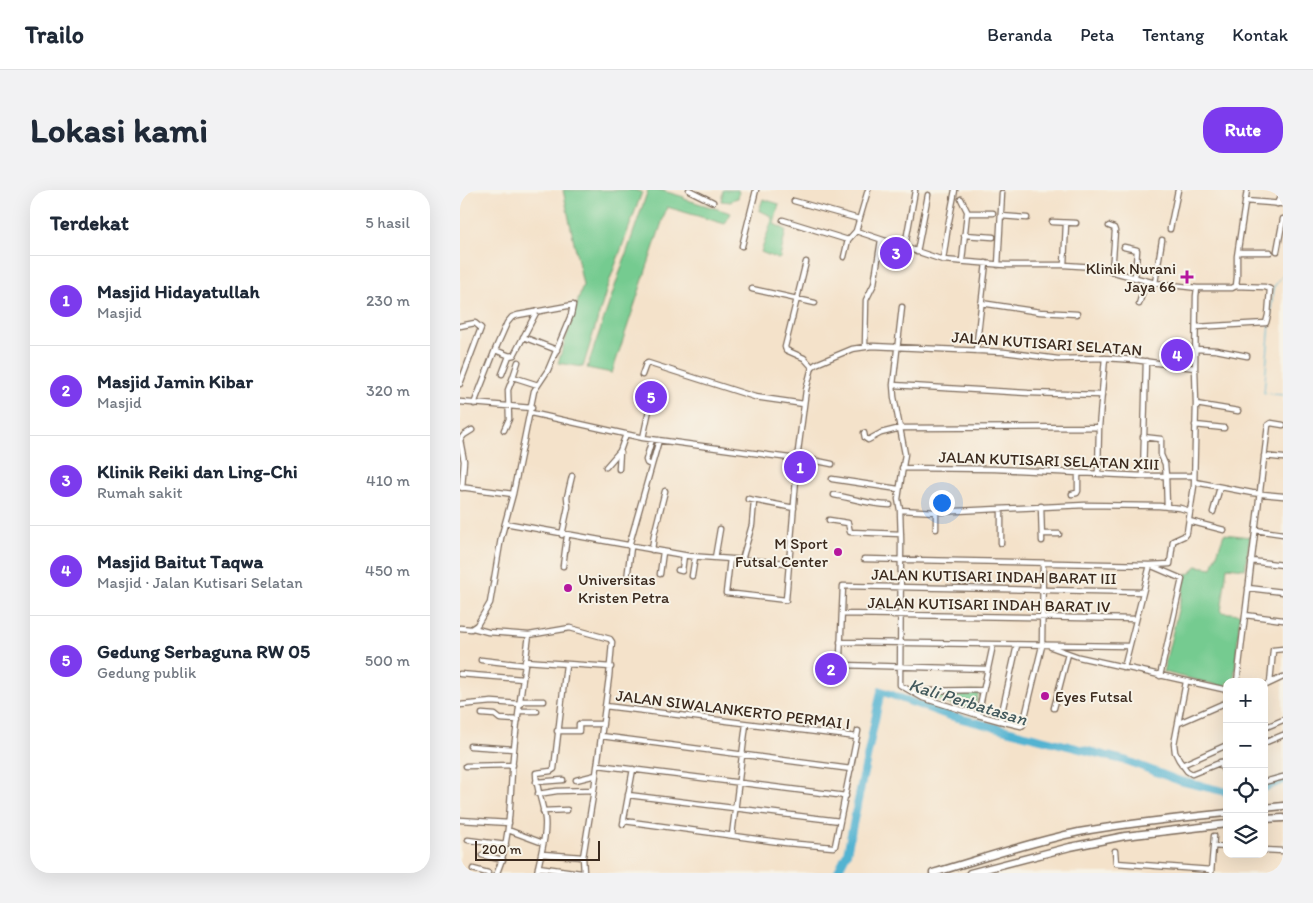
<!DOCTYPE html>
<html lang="id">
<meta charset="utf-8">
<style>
:root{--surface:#fff;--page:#f2f2f3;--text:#1f2937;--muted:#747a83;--line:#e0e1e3;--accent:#7c3aed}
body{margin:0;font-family:Itim,sans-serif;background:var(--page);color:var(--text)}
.controls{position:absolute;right:15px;bottom:15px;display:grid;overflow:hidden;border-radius:10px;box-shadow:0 5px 20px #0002}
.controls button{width:45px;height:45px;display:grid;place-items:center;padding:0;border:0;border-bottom:1px solid var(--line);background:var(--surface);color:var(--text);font:25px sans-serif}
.scale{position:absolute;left:15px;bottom:12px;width:125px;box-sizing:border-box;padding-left:5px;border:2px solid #3b2a1e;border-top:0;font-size:14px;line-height:18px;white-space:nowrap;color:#3b2a1e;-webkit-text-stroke:4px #f7f3e8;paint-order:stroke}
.you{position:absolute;left:481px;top:312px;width:18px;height:18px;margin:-12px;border:4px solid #fff;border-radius:50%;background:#1a73e8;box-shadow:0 0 0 8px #1a73e833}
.badge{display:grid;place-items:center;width:32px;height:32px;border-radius:50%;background:var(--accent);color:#fff;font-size:16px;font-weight:700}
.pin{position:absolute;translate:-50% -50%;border:2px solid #fff;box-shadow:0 1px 5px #0006}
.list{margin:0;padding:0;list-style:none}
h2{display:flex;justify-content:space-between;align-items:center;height:65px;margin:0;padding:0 20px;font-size:21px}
h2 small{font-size:16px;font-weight:400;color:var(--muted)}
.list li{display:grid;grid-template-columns:32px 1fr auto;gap:15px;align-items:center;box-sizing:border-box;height:90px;padding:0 20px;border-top:1px solid var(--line)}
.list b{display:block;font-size:19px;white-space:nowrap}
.list p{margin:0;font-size:16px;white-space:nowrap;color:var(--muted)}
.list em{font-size:16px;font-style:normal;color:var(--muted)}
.icon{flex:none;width:28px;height:28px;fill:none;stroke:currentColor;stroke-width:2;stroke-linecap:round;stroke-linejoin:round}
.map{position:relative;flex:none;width:823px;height:683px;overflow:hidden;border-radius:20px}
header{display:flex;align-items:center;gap:30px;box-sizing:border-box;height:70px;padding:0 25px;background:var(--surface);border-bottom:1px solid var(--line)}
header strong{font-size:24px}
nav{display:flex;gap:28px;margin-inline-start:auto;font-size:18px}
.intro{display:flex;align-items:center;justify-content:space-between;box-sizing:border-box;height:120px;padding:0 30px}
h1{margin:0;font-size:35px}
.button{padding:12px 22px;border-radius:20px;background:var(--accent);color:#fff;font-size:18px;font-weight:700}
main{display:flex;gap:30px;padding:0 30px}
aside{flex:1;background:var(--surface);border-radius:20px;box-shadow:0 5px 20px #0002}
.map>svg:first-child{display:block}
</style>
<header>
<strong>Trailo</strong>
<nav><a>Beranda</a><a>Peta</a><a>Tentang</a><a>Kontak</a></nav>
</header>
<div class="intro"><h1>Lokasi kami</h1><a class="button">Rute</a></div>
<main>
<aside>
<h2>Terdekat<small>5 hasil</small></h2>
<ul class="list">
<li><span class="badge">1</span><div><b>Masjid Hidayatullah</b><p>Masjid</p></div><em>230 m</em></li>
<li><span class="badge">2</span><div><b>Masjid Jamin Kibar</b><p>Masjid</p></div><em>320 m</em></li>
<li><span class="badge">3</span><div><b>Klinik Reiki dan Ling-Chi</b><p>Rumah sakit</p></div><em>410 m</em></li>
<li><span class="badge">4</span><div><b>Masjid Baitut Taqwa</b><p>Masjid · Jalan Kutisari Selatan</p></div><em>450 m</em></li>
<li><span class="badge">5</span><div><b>Gedung Serbaguna RW 05</b><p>Gedung publik</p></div><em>500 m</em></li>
</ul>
</aside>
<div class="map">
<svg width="823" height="683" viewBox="0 0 823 683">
<rect width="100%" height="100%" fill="#f7f3e8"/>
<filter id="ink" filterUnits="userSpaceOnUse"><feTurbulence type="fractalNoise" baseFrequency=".02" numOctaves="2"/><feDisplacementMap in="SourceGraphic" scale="10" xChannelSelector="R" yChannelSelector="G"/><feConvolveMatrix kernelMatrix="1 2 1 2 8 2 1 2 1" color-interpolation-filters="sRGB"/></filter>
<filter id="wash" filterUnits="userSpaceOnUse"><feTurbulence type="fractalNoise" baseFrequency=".0096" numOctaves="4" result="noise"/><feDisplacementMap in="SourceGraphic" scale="20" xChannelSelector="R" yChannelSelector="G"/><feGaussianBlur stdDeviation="1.12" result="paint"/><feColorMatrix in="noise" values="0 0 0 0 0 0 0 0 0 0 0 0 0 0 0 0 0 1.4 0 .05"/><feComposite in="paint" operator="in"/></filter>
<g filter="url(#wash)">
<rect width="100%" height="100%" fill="#f4e2ca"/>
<path fill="#75cb90" stroke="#587a57" d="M103,0H173L182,2L148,95L123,177L98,173L123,95Z
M188,0H200L224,7V9L271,23L265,34L207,17L152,183L127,178Z
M263,0H278L279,3L278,8L274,9L271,12L261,11Z
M303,9L319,14L314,34L326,40L320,68L318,69L301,62L312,30L311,26L299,20Z
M764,344L790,347L785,379L767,377L761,422L780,424L774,492H767V496L765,497L703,482L727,383L730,384L736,376L752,378Z
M519,501L515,517L516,523L457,503Z"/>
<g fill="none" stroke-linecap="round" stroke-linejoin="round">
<path stroke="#52b3d1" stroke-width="1" d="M823,85L813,98L804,203L823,205"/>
<path stroke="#52b3d1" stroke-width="8" d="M804,598L823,590
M377,683L387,663L421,501L487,525L667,571L720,591L767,602"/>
</g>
</g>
<g filter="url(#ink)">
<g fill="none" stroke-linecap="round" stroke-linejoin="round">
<g stroke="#7c6a5a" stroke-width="7">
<path id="minor" d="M229,0L253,12
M501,9L508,23
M334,11L399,29
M785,11L823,14
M817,14L823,0
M541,26L567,28
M323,30L388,50
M592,32L616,33
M649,36L654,38L655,41L652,81
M710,39L718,0
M396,41L483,70L545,75H604L635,77L695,93L737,98
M396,41L408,0
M504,45L533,47
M282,56L296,0
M445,56L455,1
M664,57L677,60L675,88
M817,61L823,29
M457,62L468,5
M778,62H810
M384,67L388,50L396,41
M483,70L488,36L495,0
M502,71L507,23H533
M346,72L325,157L326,160L344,168L352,177
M538,75L542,3
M604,75L606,33
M695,93L702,50
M776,96L777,87V66L787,0
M292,99L355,113
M521,113L580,122L617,124
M679,114L686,91
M442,117L433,195L434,207L445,264L438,309L440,320L441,350L440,495L463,508L518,525
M0,136L15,133L21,138L0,194
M63,147L97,160
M405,157L406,110L414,94L421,50
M735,159L756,160L787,166
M35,160L50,166
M516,161L526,73
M352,177L356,174L392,159L412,156L544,162L598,169L645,168L675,170L735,178L736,106L737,98H772L776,96L805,97L810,99L808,125L806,133L736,137
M42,184L49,166L54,165L77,121
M182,185L186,174L188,173L295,207L344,214
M53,187L58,172
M433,195L568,203L642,205
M0,212L72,218
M736,214L778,221
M71,223L183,248L337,269L346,200L352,177
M735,235L764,238
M44,240L49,229L48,200L53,187L78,195
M404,243L405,248L408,250L421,243L441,238L639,237
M683,247L701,249V265L705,274L706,286L707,317
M183,248L189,220
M804,266L823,268
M338,267L372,274
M191,275L187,273L186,270L192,249
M146,277L160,261L166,244
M442,278L535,279L683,286H734
M159,279L160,261
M638,283L639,237L645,168
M683,286L686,171
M372,289L438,299
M735,292L792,303L823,306
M0,297L53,304
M2,298L4,271L0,250L4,245L12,240
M612,304L617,303L618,301V283
M374,305C393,308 410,315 430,315
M288,309L334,318
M581,316L582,351
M541,319V353
M440,320L476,322L625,315L699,316L720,318L730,321
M476,322V339
M753,322L760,297
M369,330L388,333L390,342L441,344
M729,331L764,340
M45,333L229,366L329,373
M795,340L823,344
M582,344H599
M102,345L108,317L107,307L112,286
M169,356L199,250
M192,360L194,345L205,301
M255,368L260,339
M270,369L266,403L326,410L337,278
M404,369L690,375L710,374L713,351L724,346L727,342L734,296L736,214L735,178
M282,370L292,335L294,311
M791,371L823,375
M103,376L107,346
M692,376L722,389L700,486
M218,380L222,381L224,365
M200,384L203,362
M232,386L235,367
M167,389L171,357
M788,398L823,402
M382,424L676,429
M785,425L823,430
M0,438L11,439L17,435L30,413L41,348L53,304L74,201L88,180L111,125L113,115L58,125L52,127L47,133L35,160L14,214
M13,438L28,442L69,445L110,438L150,449L152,452L149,487L134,600L123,667L124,683
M380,452L669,456
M533,455L518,525L540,531
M557,455L540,531L561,536L563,535L582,456L583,373
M591,457L619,467L767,500
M21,470L65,475
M65,471L151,477
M664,478L690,375
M528,479L382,475L380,473V466L383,396L683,402
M0,484L63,489
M726,492L714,554L715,562L719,570L727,581L732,584L767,570
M777,492L808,235L811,233L823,235
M810,493L813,460L823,459
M804,496L823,487
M451,501L523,500
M61,511H84
M0,515L32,512L61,514
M145,516L397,547
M594,518L608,464
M60,521H77
M22,524L35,525L40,529L58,530
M719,533L767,512
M804,538L823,530
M97,541H119V534H143
M141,546L391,579
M804,553L823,545
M10,556L54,559
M760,572L767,587
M138,575L386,606
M722,575L767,555
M6,576L53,575
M116,590L136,585
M76,592L103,590
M804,592L823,587
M78,604L97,601L134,600
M168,605L380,631
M83,621L107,620
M0,630L49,633
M164,631L326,653L373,657L375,656L398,541
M163,634L173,579
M48,640L83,653
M272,645L286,534
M8,650L46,655
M753,656L767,657
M804,660L823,661
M655,661L656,673L751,680
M82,664L123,667
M22,665L43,670
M78,677L121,683
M13,679L28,683
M37,683C53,644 49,600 54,559C58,521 64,483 69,445
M77,683C80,666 87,646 85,629C83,613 76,599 76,583L91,581L94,579L106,475
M751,683L754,646"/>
</g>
<g stroke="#7c6a5a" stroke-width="9">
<path id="highway" d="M804,618L823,616
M804,629L823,628
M473,683C521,669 570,652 619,642C668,633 718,628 767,623
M510,683L610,657L665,646L767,634"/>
</g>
<use href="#minor" stroke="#fff" stroke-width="4.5"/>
<use href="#highway" stroke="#fff" stroke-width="6"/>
</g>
</g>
<g fill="#b5179e" stroke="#f7f3e8" stroke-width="2">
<path d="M724.5 79.5h5v5h5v5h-5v5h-5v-5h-5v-5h5z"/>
<circle cx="378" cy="362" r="5"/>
<circle cx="108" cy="398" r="5"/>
<circle cx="585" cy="506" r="5"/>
</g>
<g text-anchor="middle" stroke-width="4" stroke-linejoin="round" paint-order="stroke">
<g font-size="16" fill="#3b2a1e" stroke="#f7f3e8" text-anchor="end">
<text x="716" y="84">Klinik Nurani<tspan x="716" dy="18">Jaya 66</tspan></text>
<text x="368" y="359">M Sport<tspan x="368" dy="18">Futsal Center</tspan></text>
<text x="118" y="395" text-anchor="start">Universitas<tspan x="118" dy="18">Kristen Petra</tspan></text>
<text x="595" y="512" text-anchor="start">Eyes Futsal</text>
</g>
<g font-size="16" fill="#3b2a1e" stroke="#f7f3e8">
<text transform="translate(587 153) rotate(4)" y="6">JALAN KUTISARI SELATAN</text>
<text transform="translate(589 270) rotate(2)" y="6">JALAN KUTISARI SELATAN XIII</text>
<text transform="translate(534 386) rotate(1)" y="6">JALAN KUTISARI INDAH BARAT III</text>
<text transform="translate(529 414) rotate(1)" y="6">JALAN KUTISARI INDAH BARAT IV</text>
<text transform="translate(273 519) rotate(7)" y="6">JALAN SIWALANKERTO PERMAI I</text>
</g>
<g font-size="18" font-style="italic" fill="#435a5d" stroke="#f7f3e8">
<text transform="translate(508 512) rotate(17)" y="6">Kali Perbatasan</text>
</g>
</g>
</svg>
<div class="controls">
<button>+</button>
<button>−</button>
<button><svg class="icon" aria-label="locate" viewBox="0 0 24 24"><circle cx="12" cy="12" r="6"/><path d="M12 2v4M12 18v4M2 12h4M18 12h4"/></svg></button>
<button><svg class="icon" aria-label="layers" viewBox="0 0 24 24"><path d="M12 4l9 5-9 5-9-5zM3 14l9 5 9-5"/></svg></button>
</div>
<div class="scale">200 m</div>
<div class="you"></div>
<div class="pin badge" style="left:340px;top:277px">1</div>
<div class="pin badge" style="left:371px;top:479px">2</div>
<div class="pin badge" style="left:436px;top:63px">3</div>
<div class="pin badge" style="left:717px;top:165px">4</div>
<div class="pin badge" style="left:191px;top:207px">5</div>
</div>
</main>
